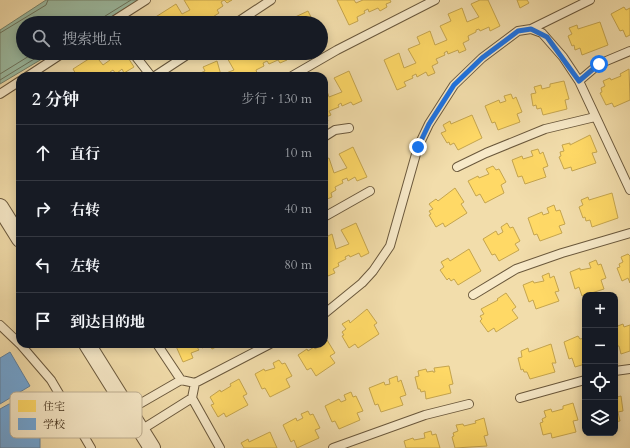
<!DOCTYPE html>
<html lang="zh">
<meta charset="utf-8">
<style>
:root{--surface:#171b24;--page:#20242c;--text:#f1f3f6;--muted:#9ea1a6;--line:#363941}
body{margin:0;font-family:Cardo,"Noto Serif SC",serif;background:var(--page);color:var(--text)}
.controls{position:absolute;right:12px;bottom:12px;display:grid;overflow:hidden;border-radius:8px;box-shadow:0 2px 10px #0003}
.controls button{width:36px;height:36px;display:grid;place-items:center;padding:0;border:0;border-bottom:1px solid var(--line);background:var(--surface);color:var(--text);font:20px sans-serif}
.stop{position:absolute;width:12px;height:12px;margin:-9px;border:3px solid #1a73e8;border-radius:50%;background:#fff}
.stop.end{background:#1a73e8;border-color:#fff;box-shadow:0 1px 4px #0008}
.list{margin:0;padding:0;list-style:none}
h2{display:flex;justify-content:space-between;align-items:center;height:52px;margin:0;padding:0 16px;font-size:17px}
h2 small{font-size:13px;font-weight:400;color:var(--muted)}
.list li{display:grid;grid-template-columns:26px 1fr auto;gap:12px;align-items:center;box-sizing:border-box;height:56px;padding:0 16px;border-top:1px solid var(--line)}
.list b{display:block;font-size:15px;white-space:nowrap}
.list em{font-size:13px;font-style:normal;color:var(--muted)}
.icon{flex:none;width:22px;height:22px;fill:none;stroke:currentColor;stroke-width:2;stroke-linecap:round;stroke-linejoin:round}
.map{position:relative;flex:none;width:630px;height:448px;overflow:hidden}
.search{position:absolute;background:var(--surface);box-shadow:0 2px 10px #0003;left:16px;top:16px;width:312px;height:44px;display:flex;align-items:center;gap:10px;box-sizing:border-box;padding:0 14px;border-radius:22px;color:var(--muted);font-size:15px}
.panel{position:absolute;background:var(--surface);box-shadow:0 2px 10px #0003;left:16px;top:72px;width:312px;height:276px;border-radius:12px}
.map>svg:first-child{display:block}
</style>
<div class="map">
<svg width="630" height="448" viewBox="0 0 630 448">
<rect width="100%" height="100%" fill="#f2ddab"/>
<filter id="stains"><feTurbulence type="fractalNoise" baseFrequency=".005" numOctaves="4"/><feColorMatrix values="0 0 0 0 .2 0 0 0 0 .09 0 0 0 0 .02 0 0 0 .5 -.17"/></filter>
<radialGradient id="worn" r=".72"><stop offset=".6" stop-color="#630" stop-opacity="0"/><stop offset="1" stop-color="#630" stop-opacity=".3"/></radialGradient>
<path fill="#9cbda4" stroke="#76836c" d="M46,0H139L101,23H23V53H52L0,84V30Z"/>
<path fill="#ffd966" stroke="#c5a54e" d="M184,0H232L227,3L224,0L221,2L223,6L217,10L219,13L205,22L203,19L196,23L194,19L190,21L191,23H155L154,18L176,4L182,14L190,10Z
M337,0H354L356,3L363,0H390L391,2L386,4L387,7L380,11L378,8L369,12L368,9L364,11L365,13L357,17L358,21L349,25Z
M480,0H488L500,26L490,31L489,27L480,31L479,29L476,30V32L468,36L469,40L463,43L466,50L459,53L458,50L448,54L447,51L444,53L445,55L436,59L438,63L432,66L435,73L428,76L426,72L417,77L416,74L412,76L413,78L404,82L406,86L397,90L384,60L399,53L404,68L416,63L408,49L420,44L417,37L430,31L435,45L447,40L440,26L451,21L448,14L462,8L467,22L479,17L471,4Z
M517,0H527L529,3L520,8Z
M624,7L626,10L630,8V35L626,37L623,30L620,31L611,14Z
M308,11L314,23H296L293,18Z
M600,22L608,45L582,55L580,48L575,50L574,45L572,46L568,36L572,34L569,28L577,25L578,29Z
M105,53H125L134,67L124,73L122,69L116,74L113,70L110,72L112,76H77L73,69L95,55L103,65L110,60Z
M145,53H156L148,58Z
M234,53H253L255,56L262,53L290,54L285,56L287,60L280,63L278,60L269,64L267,61L263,63L264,66L256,70L257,73L252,76H193L205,71L203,67L217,61L221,75L234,70L226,56Z
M629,69L630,100L614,107L612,103L606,105L600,93L602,92L601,88L605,86L603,81L610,78L611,80L621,76L620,74Z
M349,71L362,101L353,105L351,102L342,106L341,103L338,105L339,107L329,111L331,115L326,117L328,121L324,122V82L329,97L342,92L334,78Z
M564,81L569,99L565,100L567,109L543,115L541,108L537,109L536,105L533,106L531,94L536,93L534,87L541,85L542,89L550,87V84Z
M511,94L513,99L516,97L522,112L517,114L520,122L498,130L495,122L492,123L485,106L499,100L500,103L506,101L504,96Z
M472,115L482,138L458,150L454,143L450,145L449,142L447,143L441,133L446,131L443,125L450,121L451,124Z
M590,135L597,152L592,153L596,163L572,171L571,167L564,169L559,157L561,156L560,152L564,151L562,145L570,143V145Z
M353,147L367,177L357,181L355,177L348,181L347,178L342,180L343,183L335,187L336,190L331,193L332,197L325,200L324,160L329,158L334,173L347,168L339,154Z
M538,149L540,154L543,152L548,166L543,168L546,177L525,184L522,176L518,177L512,160L522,156L523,159L533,156L531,151Z
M493,166L496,170L499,169L506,182L501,185L504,193L485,203L480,194L476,196L468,181L478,176L479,178L489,174L486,169Z
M455,188L464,202L461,204L467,213L445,227L443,223L436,227L429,215L431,214L429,211L433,209L429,204L436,199L438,201Z
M612,193L618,218L592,227L590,220L586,221L585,217L583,218L579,207L583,205L581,200L588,197L589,200Z
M554,205L556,211L560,210L565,224L559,226L562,233L540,241L537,234L534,235L528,218L542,212L543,215L549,213L547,208Z
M356,223L369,253L361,257L359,253L350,257L349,255L345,257L346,259L338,263L339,266L333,269L335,273L328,276L326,273L324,274V238L332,234L336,249L349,244L341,230Z
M507,223L510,228L513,227L520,241L515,244L519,250L499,261L495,254L492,255L483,239L496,231L498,235L503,232L501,227Z
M469,249L481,271L458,285L454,279L451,281L449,278L447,280L440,270L444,267L441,262L448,258L450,261Z
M628,254L630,256V283L628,278L622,281L617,268L620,267L619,264L623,262L621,257Z
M596,260L598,265L601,264L606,278L601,280L604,289L582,296L579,287L575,289L570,272L580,268V270L591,268L589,263Z
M549,273L550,278L554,276L559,291L555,292L559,301L536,309L533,300L529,302L523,285L533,281L534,283L544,281L542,276Z
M506,293L516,307L512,310L518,318L496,332L494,328L488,332L480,321L482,319L480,316L484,314L481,309L498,300L497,299Z
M367,309L377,323L374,325L379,334L358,348L355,344L349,348L342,336L344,335L342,332L346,329L342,324L349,320L350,323Z
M623,324L624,327L630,325V351L621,354L619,346H615V327Z
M578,336L580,339L585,338V364L575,367L572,358L569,359L564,342Z
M327,340L335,353L330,356L335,363L316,376L311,368L307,370L298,355L307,349L308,351L314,347L315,349L318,347L316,344H324Z
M175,344H219L220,345L212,349L210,345L202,348L201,345L197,347L199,350L191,353L193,358L183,362Z
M551,344L556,363H552L555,372L530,379L527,372H524L523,369L521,370L518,358L522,357L521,351L528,348L529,352Z
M279,360L282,364L285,363L292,376L286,379L290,387L270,397L265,388L262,389L255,374L264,369L265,371L275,368L273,363Z
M449,366L453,384L449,385L451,393L426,399L425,391L421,392L420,389H418L415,377L419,376L418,371L426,369L427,372L433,371V372H435L434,368Z
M397,376L398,382L401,380L406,395L400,397L403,405L381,412L378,404L375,405L369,388L384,382L385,385L390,384L389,379Z
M239,379L247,394L243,396L248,405L226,417L224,413L218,417L211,405L214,404L210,397L220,390L221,392L231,386L230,384Z
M351,392L353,397L356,396L363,411L357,413L360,420L339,429L335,421L332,422L325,406L339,399L341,402L346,400L344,395Z
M615,392L617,397L621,396L623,411L618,412L620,421L615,422Z
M573,403L578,420L573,421L576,432L552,438L551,433L543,435L540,423L543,422L542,419L546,417L544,411L551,409L552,412L563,409V406Z
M308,411L310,415L313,414L320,428L315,430L319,438L297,448L294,440L291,442L283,425L296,418L297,421L303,418L301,414Z
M484,418L488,435L484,436L487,446L455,448L452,437L454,436L453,433L458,431L456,425L463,424L464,426L476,423L475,421Z
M431,431L432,435L436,434L440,448H406L404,441L413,438L414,440L425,438L424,433Z
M270,432L277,448H244L241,443L248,439L249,442Z"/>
<path fill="#6fa8dc" stroke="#6082a1" d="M10,352L30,386L0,404V358Z
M9,404H40V448H0V409Z"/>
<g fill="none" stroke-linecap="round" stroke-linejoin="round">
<path stroke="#6c745e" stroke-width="1" d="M100,23L102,18L131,0
M0,33L46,5L48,0
M0,74L34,53
M0,80L44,53"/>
<g stroke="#6a583c" stroke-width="10">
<path id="lane" d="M110,23L146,0
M236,23L271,0
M531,29L590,0
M133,53L151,76
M28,76L63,53
M155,76L190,53
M292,76L337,50L435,0
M579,81L599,64L630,51
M0,94L20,81
M324,137L335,130L349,128
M457,167L486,153L545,129L595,117
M324,217L370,191
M473,295L516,269L562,253L630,233
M324,314L362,283L373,271L390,246L418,147L429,124L454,85L482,58L518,31L531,29L542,33L563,57L579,81L630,190
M0,325L20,344
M20,344L51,380L91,448
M157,344L181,380
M615,371L630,369
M195,383L270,344
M192,398L220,448
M520,398L585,380
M129,410L181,380L195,383L192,398L141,430
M333,448L425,415L469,404"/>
</g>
<g stroke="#6a583c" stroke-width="18">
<path id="street" d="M0,207L20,239
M87,344L152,448"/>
</g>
<use href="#lane" stroke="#f7e9c8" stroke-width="8"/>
<use href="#street" stroke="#f7e9c8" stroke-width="16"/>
</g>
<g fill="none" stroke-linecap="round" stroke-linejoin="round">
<path stroke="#1a73e8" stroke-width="5" d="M418,147L429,124L454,85L482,58L518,31L531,29L547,37L579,81L599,64"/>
</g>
<rect x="10" y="392" width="132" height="46" rx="6" fill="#f7e9c8" stroke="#bfb093" stroke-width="1"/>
<rect x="18" y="400" width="18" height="12" fill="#ffd966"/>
<rect x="18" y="418" width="18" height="12" fill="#6fa8dc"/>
<g font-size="11" fill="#3d2b17">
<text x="43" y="410">住宅</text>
<text x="43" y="428">学校</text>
</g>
<rect width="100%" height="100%" filter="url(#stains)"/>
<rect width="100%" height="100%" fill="url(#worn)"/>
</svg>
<div class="controls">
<button>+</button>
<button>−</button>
<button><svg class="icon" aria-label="locate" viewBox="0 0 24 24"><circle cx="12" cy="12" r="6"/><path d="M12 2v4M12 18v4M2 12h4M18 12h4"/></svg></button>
<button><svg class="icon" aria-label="layers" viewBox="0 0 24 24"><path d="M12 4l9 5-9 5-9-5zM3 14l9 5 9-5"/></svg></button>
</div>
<div class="stop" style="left:599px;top:64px"></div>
<div class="stop end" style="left:418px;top:147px"></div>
<div class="search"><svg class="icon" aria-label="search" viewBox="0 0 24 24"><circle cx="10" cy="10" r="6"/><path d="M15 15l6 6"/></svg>搜索地点</div>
<section class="panel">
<h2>2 分钟<small>步行 · 130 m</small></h2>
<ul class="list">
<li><svg class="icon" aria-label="ahead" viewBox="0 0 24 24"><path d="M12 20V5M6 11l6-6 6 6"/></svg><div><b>直行</b></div><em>10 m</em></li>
<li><svg class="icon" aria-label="right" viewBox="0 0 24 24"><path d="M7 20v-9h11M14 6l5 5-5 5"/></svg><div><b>右转</b></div><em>40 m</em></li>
<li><svg class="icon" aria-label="left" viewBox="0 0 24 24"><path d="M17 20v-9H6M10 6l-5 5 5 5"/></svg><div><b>左转</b></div><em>80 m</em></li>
<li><svg class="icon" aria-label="arrive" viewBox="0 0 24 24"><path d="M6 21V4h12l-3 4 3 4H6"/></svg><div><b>到达目的地</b></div></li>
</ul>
</section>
</div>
